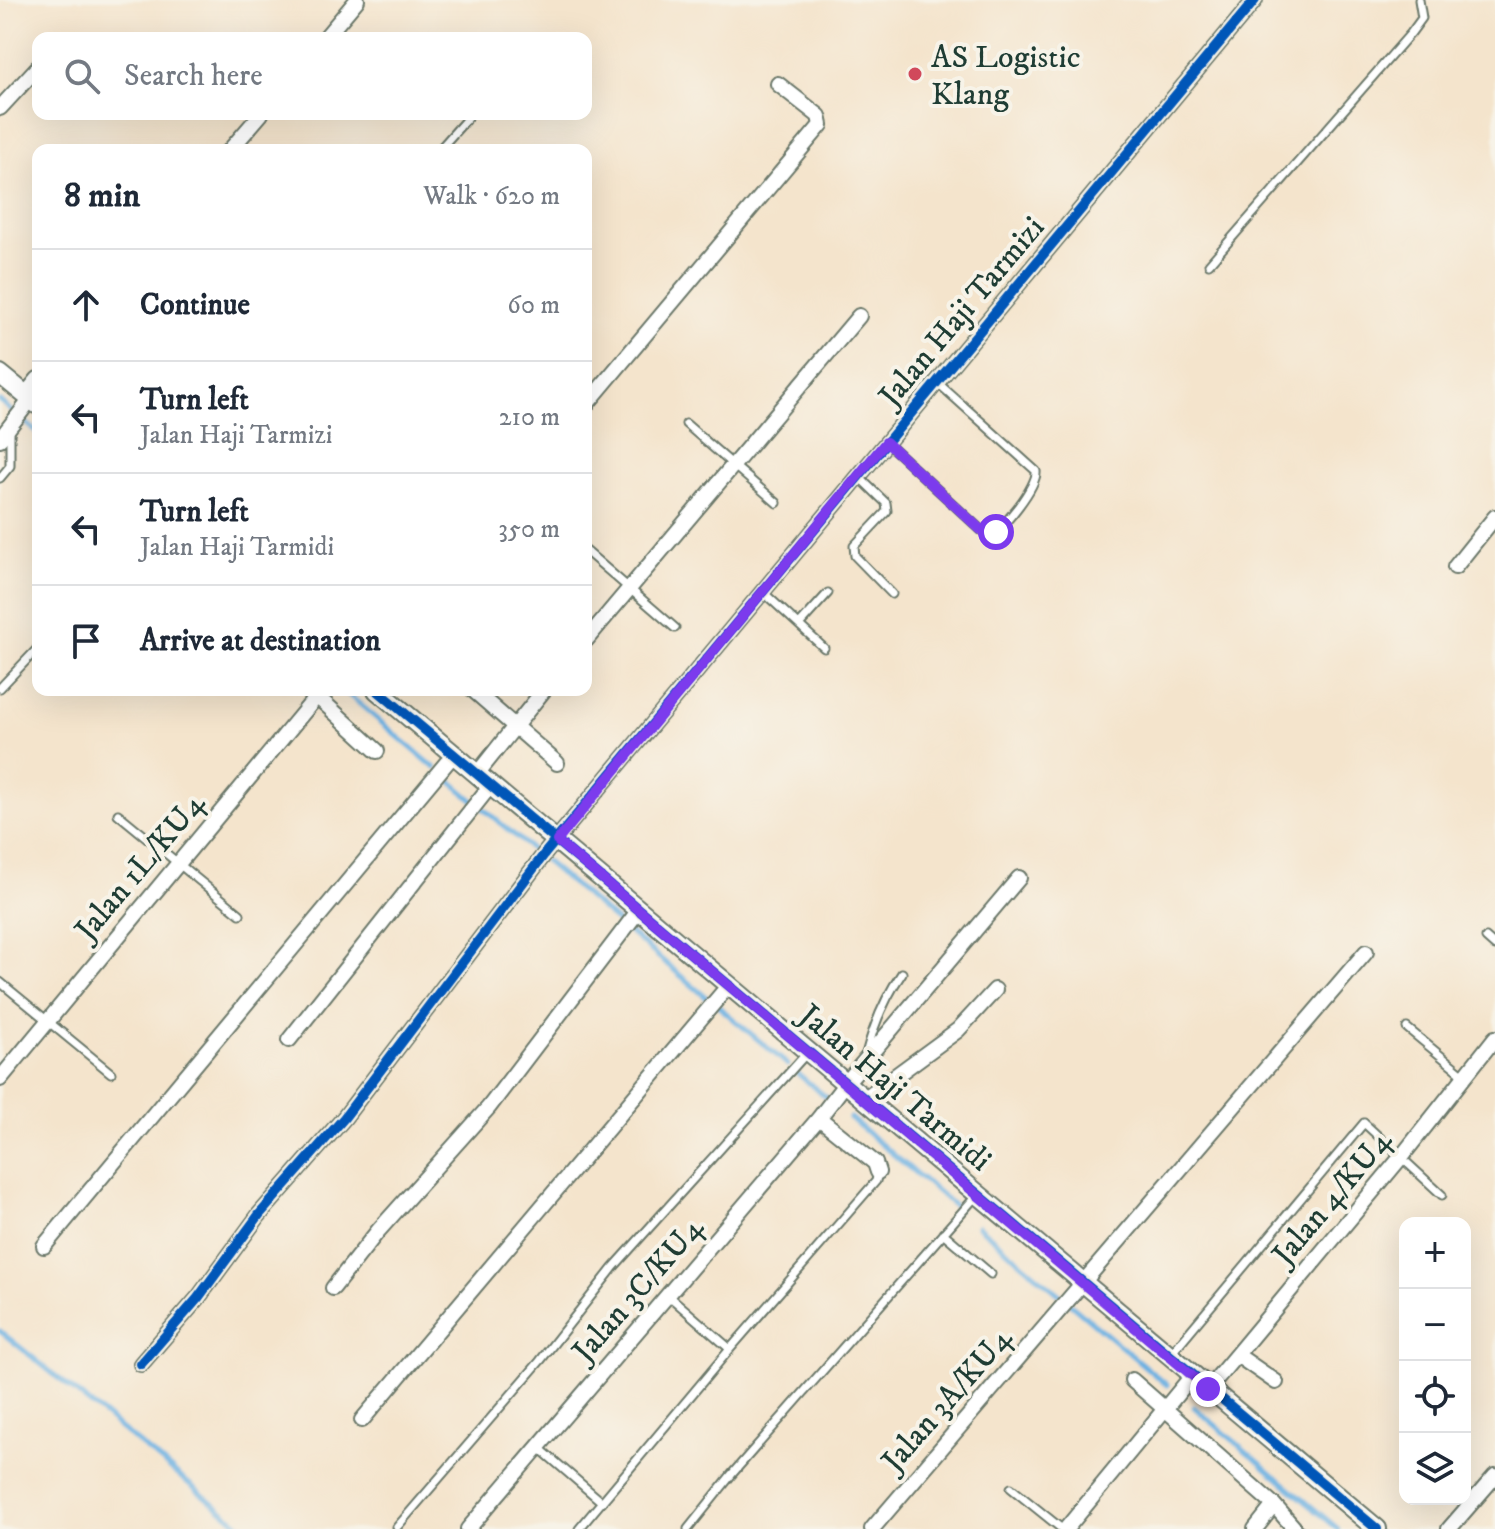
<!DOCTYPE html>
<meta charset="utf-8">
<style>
:root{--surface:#fff;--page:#f2f2f3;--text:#1f2937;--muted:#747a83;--line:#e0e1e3}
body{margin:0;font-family:"IM FELL DW Pica",serif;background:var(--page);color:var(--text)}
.controls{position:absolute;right:24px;bottom:24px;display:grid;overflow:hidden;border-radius:16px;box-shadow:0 8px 32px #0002}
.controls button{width:72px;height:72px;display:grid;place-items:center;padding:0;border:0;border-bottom:2px solid var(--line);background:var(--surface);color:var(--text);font:40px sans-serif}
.stop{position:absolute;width:24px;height:24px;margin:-18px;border:6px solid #7c3aed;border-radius:50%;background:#fff}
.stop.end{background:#7c3aed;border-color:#fff;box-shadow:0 2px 8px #0008}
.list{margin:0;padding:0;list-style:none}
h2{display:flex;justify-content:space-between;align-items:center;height:104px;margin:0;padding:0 32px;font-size:34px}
h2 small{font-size:26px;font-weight:400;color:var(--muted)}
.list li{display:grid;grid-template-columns:52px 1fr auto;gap:24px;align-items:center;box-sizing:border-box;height:112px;padding:0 32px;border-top:2px solid var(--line)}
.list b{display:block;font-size:30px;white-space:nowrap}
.list p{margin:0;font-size:26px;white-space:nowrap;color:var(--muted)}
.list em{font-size:26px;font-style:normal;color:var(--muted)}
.icon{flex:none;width:44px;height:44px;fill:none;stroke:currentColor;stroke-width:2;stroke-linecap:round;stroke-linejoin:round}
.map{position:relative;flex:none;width:1495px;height:1529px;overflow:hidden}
.search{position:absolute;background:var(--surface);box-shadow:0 8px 32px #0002;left:32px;top:32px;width:560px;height:88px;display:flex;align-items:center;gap:20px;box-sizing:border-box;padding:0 28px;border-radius:16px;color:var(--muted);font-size:30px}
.panel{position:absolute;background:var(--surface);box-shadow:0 8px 32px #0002;left:32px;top:144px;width:560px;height:552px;border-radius:16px}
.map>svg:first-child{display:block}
</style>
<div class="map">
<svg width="1495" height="1529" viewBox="0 0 1495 1529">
<rect width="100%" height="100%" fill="#f7f3e8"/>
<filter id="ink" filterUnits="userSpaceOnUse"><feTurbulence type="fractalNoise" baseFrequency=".0125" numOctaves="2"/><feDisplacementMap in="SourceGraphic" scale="16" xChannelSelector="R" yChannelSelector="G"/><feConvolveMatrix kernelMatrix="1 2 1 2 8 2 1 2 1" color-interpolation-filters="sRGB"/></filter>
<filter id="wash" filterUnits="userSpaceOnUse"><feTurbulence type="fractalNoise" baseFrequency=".006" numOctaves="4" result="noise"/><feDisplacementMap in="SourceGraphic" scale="32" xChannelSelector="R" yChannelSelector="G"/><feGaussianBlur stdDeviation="1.8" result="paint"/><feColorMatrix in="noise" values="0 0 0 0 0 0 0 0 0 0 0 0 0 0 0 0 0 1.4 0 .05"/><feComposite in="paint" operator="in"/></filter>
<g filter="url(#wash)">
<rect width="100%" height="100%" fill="#f4e4cc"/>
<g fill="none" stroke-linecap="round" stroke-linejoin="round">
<path stroke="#6cb1e2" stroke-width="5" d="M0,401L13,413
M24,421L38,433
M343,690L435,768
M446,777L475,802
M479,805L538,855
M545,861L707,998
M718,1006L788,1065
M797,1073L827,1098
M850,1118L958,1209
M978,1226L1167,1385
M0,1331L245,1529
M1194,1407L1338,1529"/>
</g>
</g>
<g filter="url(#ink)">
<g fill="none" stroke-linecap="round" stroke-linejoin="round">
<g stroke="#6a7769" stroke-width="11">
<path id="service" d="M439,150L471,114
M1209,264L1411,33L1422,18L1419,0
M686,424L777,503
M886,442L981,530L989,535C1003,530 1038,485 1036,471L938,383
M858,476L886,503L887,511L854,546L855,556L892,594
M0,478L10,466V428
M586,551L675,628
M763,592L824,648
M799,625L828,593
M0,688L38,648
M118,814L240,914
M1486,938L1495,946
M0,982L111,1073
M1407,1028L1464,1075
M866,1054C874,1024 884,999 902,973
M943,1233L991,1274
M668,1295L730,1349
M1170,1355L1364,1123L1442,1195
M538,1447L602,1502
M1011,1488L1062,1529
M397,1527L540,1361L613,1268L806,1054
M579,1529L730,1349L876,1181L878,1172
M688,1529L732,1474L977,1195"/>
</g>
<g stroke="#6a7769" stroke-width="18">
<path id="minor" d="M325,38L357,0
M0,108L38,67
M230,150L261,114
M25,395L38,379
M586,405L821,125L819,116L778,84
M0,439L31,399
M1455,567L1495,517
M586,640L859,316
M310,690L377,751
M473,690L557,763
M477,774L544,690
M289,1040L491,785
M0,1079L322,690
M864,1099L958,1030L995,990
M819,1118L875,1163L878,1172
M44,1246L454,754
M333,1288L378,1231L489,1107L639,910
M1237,1355L1276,1382
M141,1364L198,1298L259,1215L344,1118L546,852L1255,0
M1132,1380L1274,1505L1295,1529
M1208,1389L1402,1156L1495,1038
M362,1420L729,985
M468,1529L819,1118L846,1083L1019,878
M872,1529L1366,952
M1066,1529L1192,1376
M1255,1529L1274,1505
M1449,1529L1495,1476"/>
</g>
<g stroke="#6a7769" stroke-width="22">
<path id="tertiary" d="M0,374L38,405
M377,690C709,971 1042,1251 1377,1529"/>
</g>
<use href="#service" stroke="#fff" stroke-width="7"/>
<use href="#minor" stroke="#fff" stroke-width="14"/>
<use href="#tertiary" stroke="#fff" stroke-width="18"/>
<g stroke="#f7f3e8" stroke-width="15">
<path id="cycleway" d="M377,690C709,971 1042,1251 1377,1529
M141,1364L198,1298L259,1215L344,1118L546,852L1255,0"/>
</g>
<use href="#cycleway" stroke="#0057b8" stroke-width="10"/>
</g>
</g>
<g fill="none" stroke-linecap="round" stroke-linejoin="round" filter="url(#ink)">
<path stroke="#7c3aed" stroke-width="10" d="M996,532L989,535L981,530L886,442L557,841L1208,1389"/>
</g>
<circle fill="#d1495b" stroke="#f7f3e8" stroke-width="3" cx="915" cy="74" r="8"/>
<g text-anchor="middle" stroke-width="8" stroke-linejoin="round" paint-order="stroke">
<g font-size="32" fill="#1f3d34" stroke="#f7f3e8" text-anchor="start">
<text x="931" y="67">AS Logistic<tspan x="931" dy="37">Klang</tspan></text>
</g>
<g font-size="32" fill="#1f3d34" stroke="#f7f3e8">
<text transform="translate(961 311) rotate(-50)" y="11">Jalan Haji Tarmizi</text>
<text transform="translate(139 866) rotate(-50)" y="11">Jalan 1L/KU4</text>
<text transform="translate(896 1087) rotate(40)" y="11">Jalan Haji Tarmidi</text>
<text transform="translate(1331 1197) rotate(-50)" y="11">Jalan 4/KU4</text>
<text transform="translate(637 1289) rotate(-49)" y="11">Jalan 3C/KU4</text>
<text transform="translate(946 1399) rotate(-49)" y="11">Jalan 3A/KU4</text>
</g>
</g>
</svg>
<div class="controls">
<button>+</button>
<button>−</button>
<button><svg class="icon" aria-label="locate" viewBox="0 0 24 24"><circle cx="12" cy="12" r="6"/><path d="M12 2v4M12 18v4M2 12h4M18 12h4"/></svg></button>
<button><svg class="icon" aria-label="layers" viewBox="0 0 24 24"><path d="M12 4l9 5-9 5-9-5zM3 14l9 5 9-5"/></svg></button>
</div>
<div class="stop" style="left:996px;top:532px"></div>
<div class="stop end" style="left:1208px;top:1389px"></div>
<div class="search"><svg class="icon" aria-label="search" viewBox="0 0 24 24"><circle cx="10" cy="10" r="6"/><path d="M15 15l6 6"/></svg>Search here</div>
<section class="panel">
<h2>8 min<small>Walk · 620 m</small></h2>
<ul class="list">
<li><svg class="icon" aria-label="ahead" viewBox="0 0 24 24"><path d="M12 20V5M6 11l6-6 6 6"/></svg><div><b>Continue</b></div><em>60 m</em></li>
<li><svg class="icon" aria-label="left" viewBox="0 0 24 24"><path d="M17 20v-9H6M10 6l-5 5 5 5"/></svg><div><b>Turn left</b><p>Jalan Haji Tarmizi</p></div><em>210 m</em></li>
<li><svg class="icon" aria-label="left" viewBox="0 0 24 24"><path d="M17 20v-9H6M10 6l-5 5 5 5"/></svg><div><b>Turn left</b><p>Jalan Haji Tarmidi</p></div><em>350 m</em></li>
<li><svg class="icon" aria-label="arrive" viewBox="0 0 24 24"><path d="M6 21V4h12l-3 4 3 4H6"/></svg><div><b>Arrive at destination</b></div></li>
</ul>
</section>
</div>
